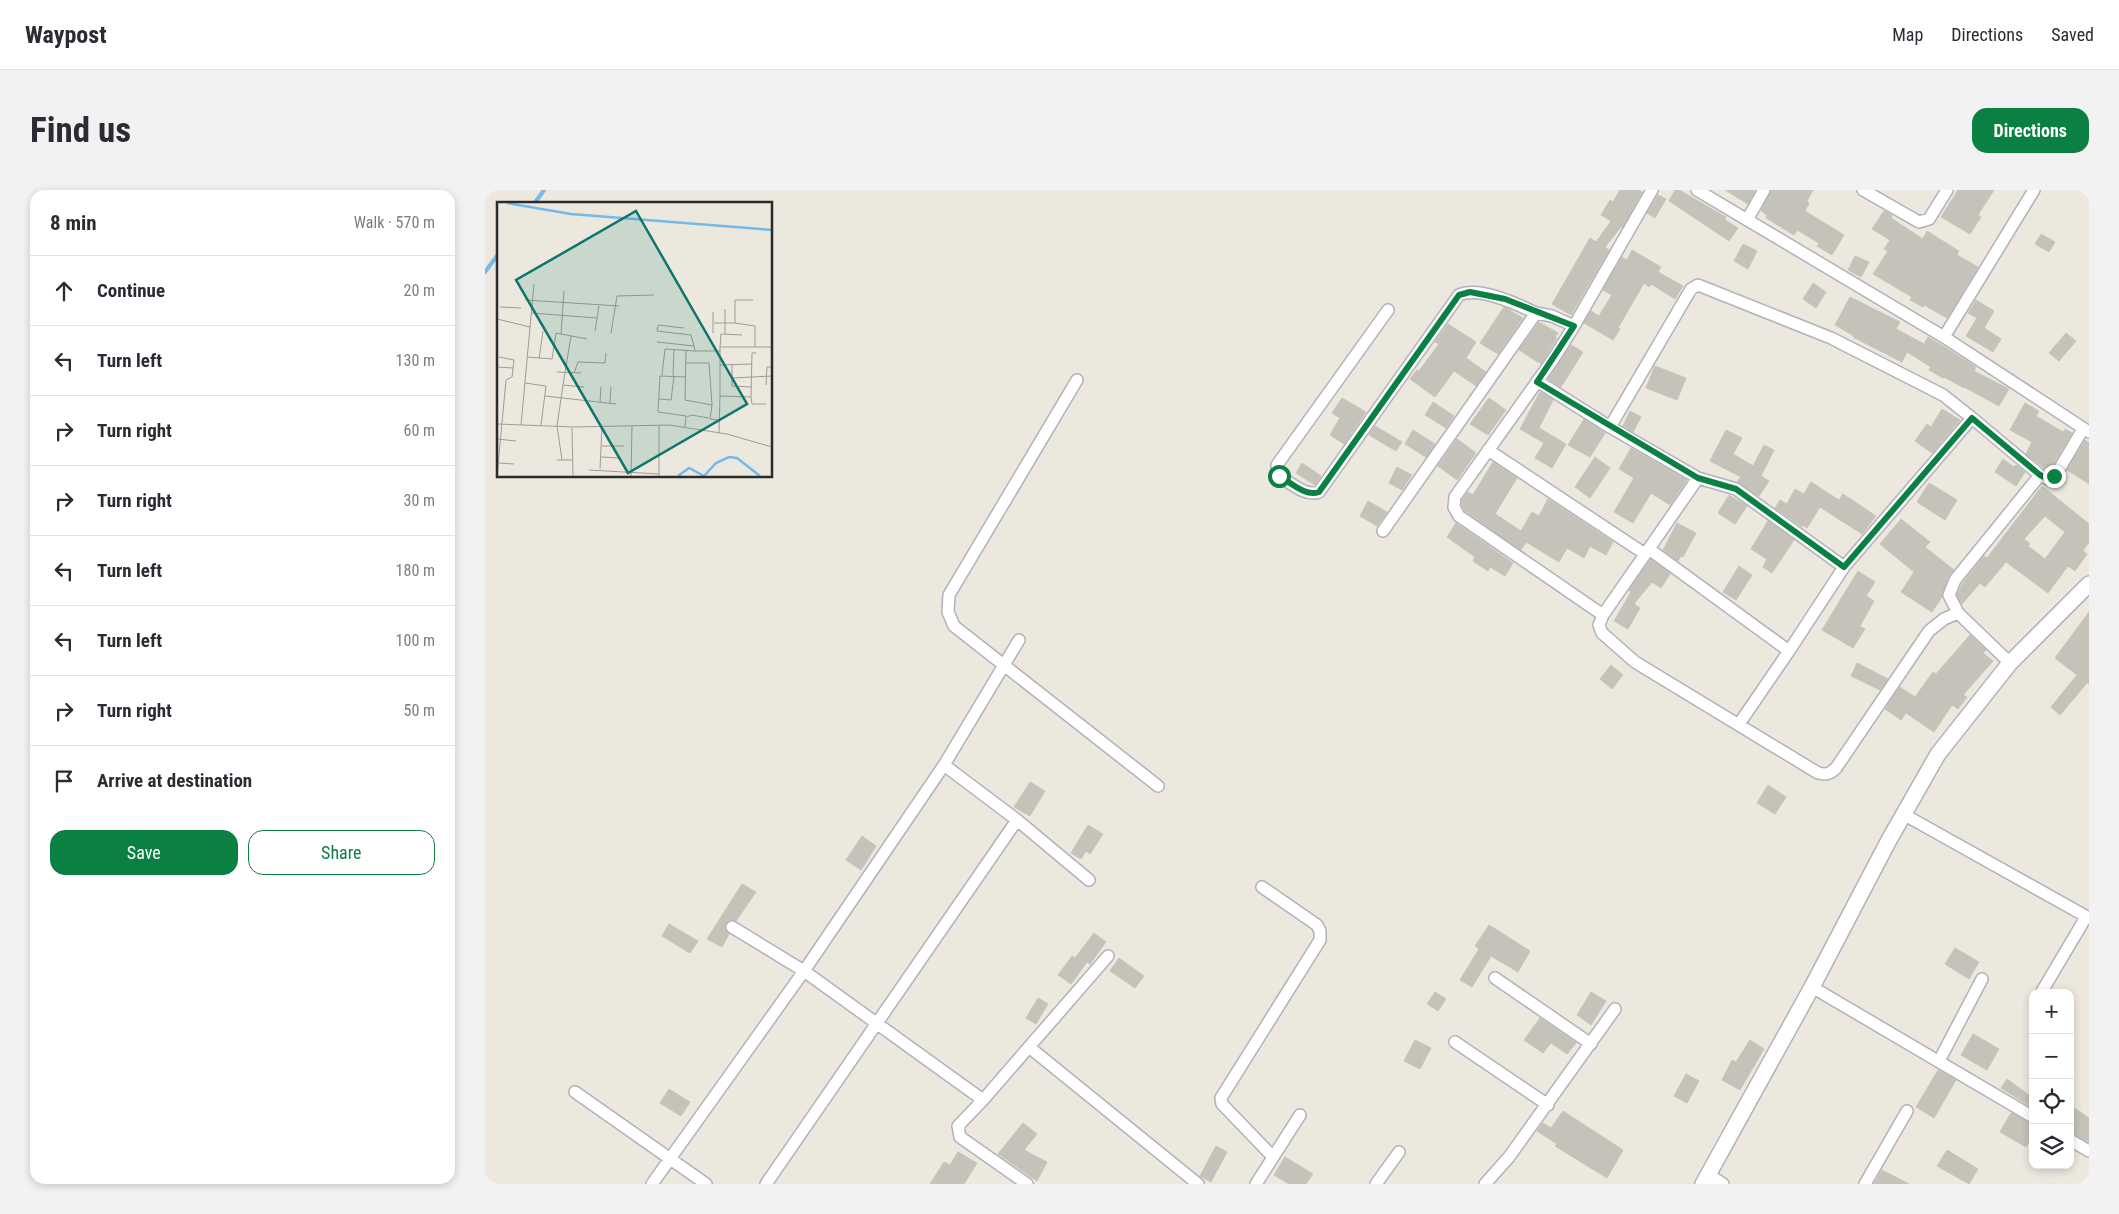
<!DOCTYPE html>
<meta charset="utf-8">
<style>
:root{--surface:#fff;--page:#f2f2f3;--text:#2b2b33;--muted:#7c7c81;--line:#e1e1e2;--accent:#0b8043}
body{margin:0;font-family:"Roboto Condensed",sans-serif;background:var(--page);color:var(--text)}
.controls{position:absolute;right:15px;bottom:15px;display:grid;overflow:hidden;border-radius:10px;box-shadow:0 2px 8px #0003}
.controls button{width:45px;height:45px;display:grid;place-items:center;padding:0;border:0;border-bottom:1px solid var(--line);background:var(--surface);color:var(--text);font:25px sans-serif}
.stop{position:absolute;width:15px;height:15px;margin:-11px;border:4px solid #0b8043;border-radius:50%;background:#fff}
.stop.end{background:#0b8043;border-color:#fff;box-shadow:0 1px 5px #0008}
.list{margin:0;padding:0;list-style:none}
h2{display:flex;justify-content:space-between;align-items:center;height:65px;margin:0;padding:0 20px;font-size:21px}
h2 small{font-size:16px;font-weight:400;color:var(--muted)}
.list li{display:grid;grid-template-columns:32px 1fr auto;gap:15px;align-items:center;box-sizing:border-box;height:70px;padding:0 20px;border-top:1px solid var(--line)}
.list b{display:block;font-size:19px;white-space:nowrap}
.list em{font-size:16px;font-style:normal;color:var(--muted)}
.actions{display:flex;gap:10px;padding:15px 20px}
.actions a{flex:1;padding:11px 0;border:1px solid var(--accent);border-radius:15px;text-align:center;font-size:18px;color:var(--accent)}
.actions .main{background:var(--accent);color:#fff}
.icon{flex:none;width:28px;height:28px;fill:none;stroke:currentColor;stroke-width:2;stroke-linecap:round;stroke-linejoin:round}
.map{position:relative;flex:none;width:1604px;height:994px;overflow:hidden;border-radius:15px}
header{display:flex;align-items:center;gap:30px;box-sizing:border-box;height:70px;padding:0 25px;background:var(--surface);border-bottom:1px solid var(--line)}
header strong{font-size:24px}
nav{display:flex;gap:28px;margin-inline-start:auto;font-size:18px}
.intro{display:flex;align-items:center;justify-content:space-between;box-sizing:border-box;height:120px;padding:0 30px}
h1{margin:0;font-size:35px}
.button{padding:12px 22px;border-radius:15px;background:var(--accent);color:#fff;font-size:18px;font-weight:700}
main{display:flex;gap:30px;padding:0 30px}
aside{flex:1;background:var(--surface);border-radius:15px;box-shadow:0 2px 8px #0003}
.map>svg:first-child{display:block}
</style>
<header>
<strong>Waypost</strong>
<nav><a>Map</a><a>Directions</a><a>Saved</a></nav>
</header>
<div class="intro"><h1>Find us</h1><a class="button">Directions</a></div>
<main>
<aside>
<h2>8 min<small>Walk · 570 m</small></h2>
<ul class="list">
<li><svg class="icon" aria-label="ahead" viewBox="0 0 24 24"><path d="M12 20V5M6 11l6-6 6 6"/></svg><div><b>Continue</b></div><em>20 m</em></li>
<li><svg class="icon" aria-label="left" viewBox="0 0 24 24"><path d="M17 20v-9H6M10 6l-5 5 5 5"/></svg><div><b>Turn left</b></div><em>130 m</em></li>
<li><svg class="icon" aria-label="right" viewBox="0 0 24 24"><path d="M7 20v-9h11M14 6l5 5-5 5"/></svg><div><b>Turn right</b></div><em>60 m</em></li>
<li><svg class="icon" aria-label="right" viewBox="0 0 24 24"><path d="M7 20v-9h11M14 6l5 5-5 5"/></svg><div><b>Turn right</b></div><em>30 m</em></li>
<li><svg class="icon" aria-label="left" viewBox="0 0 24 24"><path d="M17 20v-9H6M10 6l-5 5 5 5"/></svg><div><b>Turn left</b></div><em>180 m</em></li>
<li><svg class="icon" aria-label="left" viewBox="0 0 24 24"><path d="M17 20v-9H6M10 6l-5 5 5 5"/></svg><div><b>Turn left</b></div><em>100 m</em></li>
<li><svg class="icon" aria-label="right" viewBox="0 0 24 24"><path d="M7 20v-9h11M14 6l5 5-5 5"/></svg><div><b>Turn right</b></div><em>50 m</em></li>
<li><svg class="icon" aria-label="arrive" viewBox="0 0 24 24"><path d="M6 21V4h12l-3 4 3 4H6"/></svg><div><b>Arrive at destination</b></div></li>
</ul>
<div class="actions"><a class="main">Save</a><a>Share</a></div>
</aside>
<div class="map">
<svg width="1604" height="994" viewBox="0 0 1604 994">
<rect width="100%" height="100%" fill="#ece8de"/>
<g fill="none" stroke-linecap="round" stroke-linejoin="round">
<path stroke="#74b9eb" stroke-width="4" d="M49,14L59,0
M0,82L14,63"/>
</g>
<path fill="#c5c2b9" stroke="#c8c5b7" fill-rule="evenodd" d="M1135,0H1153L1157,2L1137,38L1136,37L1120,57L1124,60L1086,125L1067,114L1105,48L1111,52L1126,31L1116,25L1125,10L1128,12Z
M1190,0H1194L1241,27L1240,30L1253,38L1244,51L1184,11Z
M1240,0H1270L1263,14Z
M1286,0H1328L1322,11L1324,13L1320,21L1359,45L1347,65L1332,56L1334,53L1312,40L1309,45L1281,28L1282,25L1276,21Z
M1473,0H1509L1493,25L1496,27L1485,44L1456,27Z
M1173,5L1181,9L1170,28L1162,23Z
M1399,21L1407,25L1406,28L1438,49L1442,41L1474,61L1472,65L1493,77L1462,128L1439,115L1438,117L1425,110L1427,107L1388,84L1403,61L1399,59L1405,50L1387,39Z
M1556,44L1570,52L1564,62L1550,54Z
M1258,54L1272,61L1263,79L1249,71Z
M1147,60L1176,77L1173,82L1198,96L1190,109L1166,94L1164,97L1159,93L1133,138L1135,139L1128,150L1099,133L1106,121L1114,126L1127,105L1118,100L1137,67L1142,70Z
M1370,66L1384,72L1376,87L1363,80Z
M1328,93L1341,102L1331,118L1318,109Z
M1365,107L1415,132L1411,139L1439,154L1443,147L1458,156L1491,177L1489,181L1524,199L1514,216L1479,197V198L1459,187L1458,188L1444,180L1446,177L1422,162L1417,172L1368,147L1369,146L1350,135Z
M1491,110L1509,121L1499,138L1516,149L1508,162L1481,146L1492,128L1483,123Z
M1019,117L1038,128L1013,164L995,153Z
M1054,132L1073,143L1070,147L1072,148L1056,174L1034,160Z
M963,134L991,152L981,168L1001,182L991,196L969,181L950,207L925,189L932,180L934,181L954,154L950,152Z
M1581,143L1591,151L1574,171L1564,163Z
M1086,155L1098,162L1076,197L1063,189Z
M1170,176L1201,188L1192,210L1161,198Z
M1055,202L1068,210L1054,238L1081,254L1067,278L1050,268L1059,253L1035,239Z
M857,208L881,222L859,254L845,245L855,228L847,223Z
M1004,208L1021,220L1003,245L985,234Z
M948,212L969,226L961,238L940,225Z
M1540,213L1554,221L1551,226L1578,242L1580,239L1587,243L1567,276L1562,280L1541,264L1547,252L1525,240Z
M1457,219L1475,230L1447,263L1430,251L1442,234L1446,237Z
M1145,221L1156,227L1148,242L1138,236Z
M1099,229L1120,243L1105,267L1083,255Z
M890,236L917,252L911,261L884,245Z
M928,240L950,254L941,267L920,254Z
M1241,240L1257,248L1248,264L1268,276L1279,255L1289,260L1276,286L1284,291L1274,306L1252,292L1256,287L1225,271Z
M972,249L991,263L972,290L953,276Z
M1600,250L1604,253V294L1582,280Z
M1146,258L1202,290L1185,315L1166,303L1148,333L1129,322L1149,288L1134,279Z
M1110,267L1125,278L1105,308L1090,297Z
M1518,269L1529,277L1531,275L1540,282L1531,296L1510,282Z
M1008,272L1032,288L1010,324L1036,341L1047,322L1054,326L1063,309L1128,352L1121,365L1105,356L1099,368L1082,358L1074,372L1041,352L1036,360L980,321L977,315V310L983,302L988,305Z
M817,273L836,286L830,295L811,283Z
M912,277L927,285L917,300L904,293Z
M1326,292L1354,310L1358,304L1391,326L1377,344L1335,317L1322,338L1318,335L1317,337L1290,318L1295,310L1302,314L1310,299L1319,304Z
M1444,293L1472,310L1460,330L1432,312Z
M1557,296L1604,334V352L1598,361L1602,364L1590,381L1583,376L1563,403L1521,372L1500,397L1495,393L1477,414L1472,405L1477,394L1499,366L1502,368ZM1560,326L1580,342L1560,369L1543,356L1545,354L1539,349Z
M1244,305L1262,316L1250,334L1233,323Z
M883,311L902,322L892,336L875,326Z
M1416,329L1445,352L1440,357L1469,380L1463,387L1457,407L1447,422L1416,402L1429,382L1395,354Z
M1283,331L1309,350L1287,383L1278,377L1282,369L1266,359Z
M971,333L1028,373L1020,386L1005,377L1003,381L988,371L990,367L962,347Z
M1192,333L1211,343L1198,367L1196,366L1193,371L1178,360Z
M1166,369L1185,384L1176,398L1167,392L1149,414L1155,418L1143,439L1129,431L1146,402L1144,400Z
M1254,376L1267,385L1251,410L1238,402Z
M1373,381L1390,392L1381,406L1389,411L1375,436L1380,439L1368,458L1337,440Z
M1604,422V494L1602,493L1575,525L1566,517L1592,485L1570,468Z
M1485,445L1501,460L1498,463L1508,471L1478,505L1482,507L1473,519L1467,515L1449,542L1421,523L1416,530L1400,519L1415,497L1430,507L1448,482L1451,484Z
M1372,473L1403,489L1395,500L1366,486Z
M1126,475L1138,485L1127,499L1115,489Z
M545,592L560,601L545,626L529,617Z
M1283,595L1301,607L1290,624L1272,613Z
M603,635L618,644L605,664L601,661L596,669L586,663Z
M377,646L391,656L376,680L361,670Z
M257,694L271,702L251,731L244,730L240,734V740L244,744L237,757L222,749Z
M184,734L213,751L205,763L177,746Z
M1004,735L1045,761L1033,782L1006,766L987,797L975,790L994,759L990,756Z
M609,743L621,752L605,774L602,772L586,794L573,785L587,766L590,768Z
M1470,758L1494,772L1484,789L1460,774Z
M634,768L659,786L650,798L625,781Z
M950,802L961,809L953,821L942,814Z
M1106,802L1121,811L1106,835L1092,825Z
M553,808L563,814L551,834L541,828Z
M1055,828L1091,853L1082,864L1066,853L1058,863L1039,850Z
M1488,844L1514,859L1502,880L1476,865Z
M930,850L946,858L935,879L919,871Z
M1265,850L1279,859L1255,900L1237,890L1247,870L1251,872Z
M1453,880L1471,890L1449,928L1431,917Z
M1201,884L1214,891L1202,913L1189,906Z
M1522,889L1548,908V918L1516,898Z
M184,899L205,912L196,926L175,913Z
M1585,915L1604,928V952L1585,943Z
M1078,921L1138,960L1122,988L1070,956L1072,954L1052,941L1058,933L1066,938Z
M1526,923L1548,934V945L1541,957L1515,942Z
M538,933L552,944L539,960L562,972L552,991L513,964Z
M731,956L742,962L726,992L715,986Z
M1462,960L1493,979L1484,994L1452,976Z
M473,962L492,973L479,994H445L459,972L465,975Z
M800,967L828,984L821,994H804L789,985Z
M1397,980L1424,994H1389Z"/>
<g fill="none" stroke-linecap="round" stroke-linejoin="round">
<g stroke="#b1b1be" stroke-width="14">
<path id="minor" d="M1212,0L1459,147
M1378,0L1434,32L1444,29L1462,0
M1549,0L1459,147L1604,242
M1262,30L1279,0
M903,120L792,275L794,286C806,293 821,307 834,302L974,105C994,96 1032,114 1051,123
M1089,136L1069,168L970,307L969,317L974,326L1118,425
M592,190L464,405L463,422L469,436L673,596
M1052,191L1125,237L1213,288L1251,299L1359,377L1487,228L1555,285L1563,289L1573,281L1598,239
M1125,237L1206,99L1213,95L1346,148L1458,205L1487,228
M1003,260L1160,364
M1213,288L1118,425L1114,435L1117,443L1150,472L1333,583C1341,585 1345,584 1351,578L1444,441L1459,429L1473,423L1525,473
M898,341L1051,123L1067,126L1089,136L1167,0
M1164,359L1304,461L1254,534
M1473,423L1464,405L1470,390L1555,285
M1304,461L1359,377
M459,575L532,630L604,690
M1418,624L1604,728
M777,697L832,735L835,741V750L736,908L737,914L788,967
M247,737L319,781L498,910
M1010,788L1106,854
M1327,797L1548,927
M1556,803L1601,727
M970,852L1063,915
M544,857L713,994
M1454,871L1497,789
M90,902L221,994
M1585,950L1604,961
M1224,985L1238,994
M167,994L319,781L459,575L534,450
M281,994L532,630
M542,994L475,947L473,936L498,910L623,766
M771,994L815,925
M891,994L914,962
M1000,994L1024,967L1130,819
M1380,994L1422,921"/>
</g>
<g stroke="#b1b1be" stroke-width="18">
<path id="secondary" d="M1218,994L1327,797L1404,650L1453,564L1525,473L1604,394"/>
</g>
<use href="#minor" stroke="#fff" stroke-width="11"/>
<use href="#secondary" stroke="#fff" stroke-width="15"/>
</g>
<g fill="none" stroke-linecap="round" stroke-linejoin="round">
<path stroke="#0b8043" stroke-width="6" d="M794,286C806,293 821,307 834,302L974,105L985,102L1020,109L1089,136L1052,192L1213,288L1251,299L1359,377L1487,228L1555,285L1563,289L1569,286"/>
</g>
<g transform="translate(12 12)">
<rect width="275" height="275" fill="#ece8de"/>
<path fill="none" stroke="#74b9eb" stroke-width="2.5" d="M10,1L74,12L275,28M181,274L192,266L207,274M207,274L219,261L232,255L240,256L263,274"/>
<path fill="none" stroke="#9f9c96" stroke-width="1" d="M28,98L122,104M256,98H238V121L258,124V145M3,105L24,106M34,111L100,116M0,117L33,125M217,121H238M187,126L161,123L160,129L194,133L197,144M98,129L102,104M114,131L120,94L157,93M216,131V110M64,132L67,89M228,132V107M160,140L197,144L198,149H223V194M223,145L224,132L245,133M189,149L188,198L215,203L213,217L221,218M223,149V145H275M31,155L55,157L59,131L90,137M42,157L46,129M189,161H212L215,203M223,163L255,162M235,163V184L254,185M0,165L16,166M60,170L84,171M77,171L81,160L108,161L109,151M165,173L168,147L198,149M176,174L177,148M235,176L275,174M28,181L49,184L44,223M66,183L74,134M269,183L270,165H275M48,194L119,202M254,195L255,202H269M162,197L174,198L177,174M103,200L104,185M113,201L114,185M190,215L194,213L212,216M0,222L77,225L172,223L230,232L275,245M24,223L37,82M188,225L189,214L161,210L163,174L189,175M75,226L76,274M222,231L223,194L254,195L255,151H259M0,237L19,239M105,244H127M104,255L122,256M60,258H76M65,258L60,224L66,183L87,185M2,261L17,262M103,267L105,224M92,268L162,272M0,274L9,178L15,175L17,158L2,155M134,274L135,224M162,274V223"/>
<path fill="#0f766e" fill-opacity="0.15" stroke="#0f766e" stroke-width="2.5" d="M139,9L250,202L131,271L19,78Z"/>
<rect width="275" height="275" fill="none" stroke="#2b2b2b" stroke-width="2.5"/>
</g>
</svg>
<div class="controls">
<button>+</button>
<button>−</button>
<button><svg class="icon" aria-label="locate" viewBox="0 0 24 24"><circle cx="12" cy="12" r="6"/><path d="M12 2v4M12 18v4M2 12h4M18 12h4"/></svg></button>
<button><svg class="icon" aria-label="layers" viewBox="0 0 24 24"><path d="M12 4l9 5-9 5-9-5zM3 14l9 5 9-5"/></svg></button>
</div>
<div class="stop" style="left:794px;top:286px"></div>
<div class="stop end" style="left:1569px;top:286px"></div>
</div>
</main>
